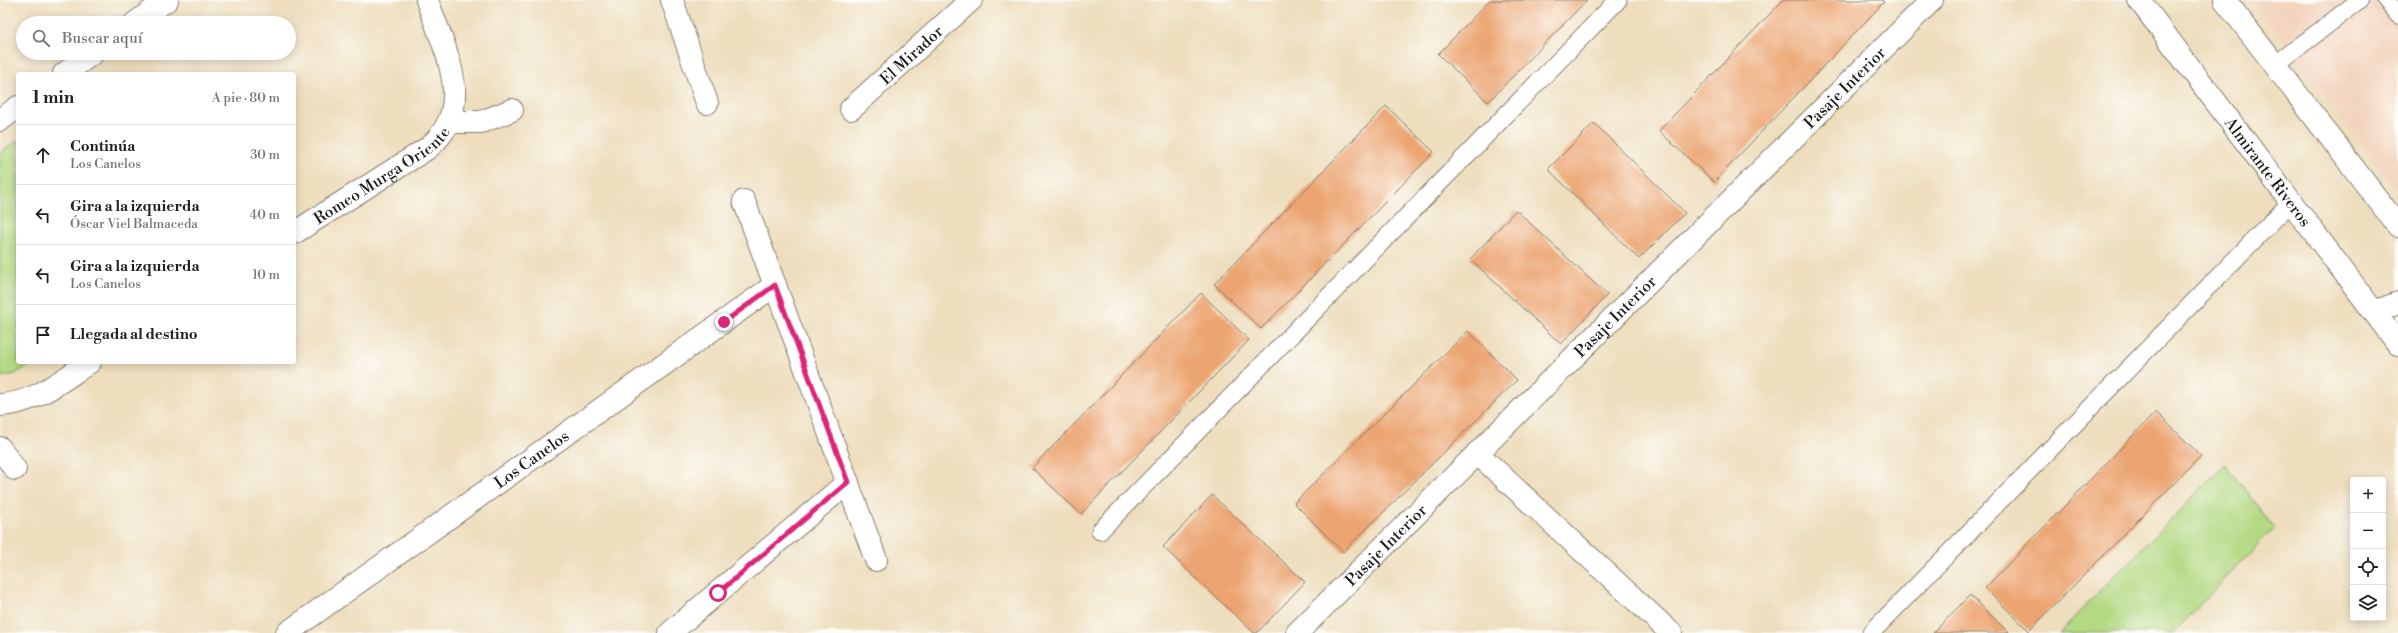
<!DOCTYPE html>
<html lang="es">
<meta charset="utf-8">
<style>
:root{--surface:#fff;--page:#f2f2f2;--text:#202124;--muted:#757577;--line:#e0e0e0}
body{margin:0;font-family:"Libre Bodoni",serif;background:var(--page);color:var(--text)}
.controls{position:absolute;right:12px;bottom:12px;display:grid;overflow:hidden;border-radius:4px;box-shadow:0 2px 10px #0003}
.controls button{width:36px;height:36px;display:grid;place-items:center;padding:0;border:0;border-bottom:1px solid var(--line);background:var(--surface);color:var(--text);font:20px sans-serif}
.stop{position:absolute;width:12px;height:12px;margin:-9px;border:3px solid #db2777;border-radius:50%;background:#fff}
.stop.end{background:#db2777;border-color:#fff;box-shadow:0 1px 4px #0008}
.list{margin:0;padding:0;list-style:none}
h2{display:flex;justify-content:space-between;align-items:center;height:52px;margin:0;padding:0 16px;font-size:17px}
h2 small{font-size:13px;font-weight:400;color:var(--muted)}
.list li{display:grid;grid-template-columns:26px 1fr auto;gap:12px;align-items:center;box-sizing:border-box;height:60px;padding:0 16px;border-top:1px solid var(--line)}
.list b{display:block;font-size:15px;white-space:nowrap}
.list p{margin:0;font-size:13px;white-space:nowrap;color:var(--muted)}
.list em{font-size:13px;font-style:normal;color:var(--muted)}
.icon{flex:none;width:22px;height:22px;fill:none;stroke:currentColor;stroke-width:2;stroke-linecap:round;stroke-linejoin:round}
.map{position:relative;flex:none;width:2398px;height:633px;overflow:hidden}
.search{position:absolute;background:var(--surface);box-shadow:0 2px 10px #0003;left:16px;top:16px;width:280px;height:44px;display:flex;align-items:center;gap:10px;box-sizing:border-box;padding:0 14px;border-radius:22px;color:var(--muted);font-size:15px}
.panel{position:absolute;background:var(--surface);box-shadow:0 2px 10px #0003;left:16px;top:72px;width:280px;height:292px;border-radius:4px}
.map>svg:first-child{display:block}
</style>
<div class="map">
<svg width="2398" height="633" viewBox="0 0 2398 633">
<rect width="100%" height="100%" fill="#fdfcf7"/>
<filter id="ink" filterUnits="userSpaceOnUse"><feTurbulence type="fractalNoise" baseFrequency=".025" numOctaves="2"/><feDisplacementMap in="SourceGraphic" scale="8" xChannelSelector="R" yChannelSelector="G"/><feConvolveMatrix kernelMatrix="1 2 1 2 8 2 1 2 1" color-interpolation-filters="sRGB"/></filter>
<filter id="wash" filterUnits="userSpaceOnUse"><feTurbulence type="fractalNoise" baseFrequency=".012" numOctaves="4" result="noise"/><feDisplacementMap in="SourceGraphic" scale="16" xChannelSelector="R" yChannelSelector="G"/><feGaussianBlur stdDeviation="0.9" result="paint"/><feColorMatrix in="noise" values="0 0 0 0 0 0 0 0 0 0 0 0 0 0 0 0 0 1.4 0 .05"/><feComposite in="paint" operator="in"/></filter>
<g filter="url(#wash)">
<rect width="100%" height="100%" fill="#eedebe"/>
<path fill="#f3d4be" d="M2252,0H2398V193Z"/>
<path fill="#b3d983" stroke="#687a50" d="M18,140V362H35L15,374L0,377V153Z
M2225,464L2274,528L2173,633H2059Z"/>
<g id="blocks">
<path fill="#eca572" d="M1490,0H1587L1488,102L1438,54Z
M1783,0H1882L1884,2L1714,182L1659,131Z
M1386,106L1434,152L1261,329L1214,284Z
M1594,123L1685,213L1639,259L1548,169Z
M1516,210L1607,295L1561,344L1470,259Z
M1201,293L1249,340L1081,514L1032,468Z
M1468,331L1517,380L1343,552L1294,503Z
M2156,412L2201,456L2029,631L1985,588Z
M1212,495L1305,582L1257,633H1254L1163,547Z
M1970,595L2009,633H1933Z"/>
</g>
</g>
<g filter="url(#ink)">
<use href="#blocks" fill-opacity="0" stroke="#857d6d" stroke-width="1"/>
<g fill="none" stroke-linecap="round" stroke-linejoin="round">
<g stroke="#857d6d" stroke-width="19">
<path id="lane" d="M2386,0L2398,15
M2275,65L2360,0
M1100,531L1618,0
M1871,633L2291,202"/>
</g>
<g stroke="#857d6d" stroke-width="24">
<g id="street">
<path d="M672,0L707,103"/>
<path d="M135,23L167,0"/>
<path d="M64,74L93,53"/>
<path id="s1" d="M851,109L971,0"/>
<path d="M0,120L18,107"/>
<path d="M450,122H481L512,110"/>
<path d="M744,201L876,560"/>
<path id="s2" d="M294,233L428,148C478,107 444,49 427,0"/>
<path d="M0,405C34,404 62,380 90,362"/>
<path d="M0,448L15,469"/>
<path d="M1477,453L1671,633"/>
<path id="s3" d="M287,633L775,285"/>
<path d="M670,633L848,482"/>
<path id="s4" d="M1297,633L1932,0"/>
</g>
</g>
<g stroke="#857d6d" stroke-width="24">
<g id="secondary">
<path id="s5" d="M2139,0L2398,344"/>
<path d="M2225,0L2398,226"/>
<path d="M2374,312L2398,303"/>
</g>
</g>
<use href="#lane" stroke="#fff" stroke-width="17"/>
<use href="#street" stroke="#fff" stroke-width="22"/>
<use href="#secondary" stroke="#fff" stroke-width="22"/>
</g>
</g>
<g fill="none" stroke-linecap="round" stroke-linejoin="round" filter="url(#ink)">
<path stroke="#db2777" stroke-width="5" d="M718,593L848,482L775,285L724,322"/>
</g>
<g text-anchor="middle" stroke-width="3" stroke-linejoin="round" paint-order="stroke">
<g font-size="16" fill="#1c1c1c" stroke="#fdfcf7">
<text dy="6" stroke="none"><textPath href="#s1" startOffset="81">El Mirador</textPath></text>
<text dy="6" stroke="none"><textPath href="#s4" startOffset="773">Pasaje Interior</textPath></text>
<text dy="6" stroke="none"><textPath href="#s5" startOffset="215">Almirante Riveros</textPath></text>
<text dy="6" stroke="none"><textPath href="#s2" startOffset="105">Romeo Murga Oriente</textPath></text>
<text dy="6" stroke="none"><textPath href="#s4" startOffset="449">Pasaje Interior</textPath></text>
<text dy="6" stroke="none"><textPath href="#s3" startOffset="300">Los Canelos</textPath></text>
<text dy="6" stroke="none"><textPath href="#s4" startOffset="125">Pasaje Interior</textPath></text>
</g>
</g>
</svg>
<div class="controls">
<button>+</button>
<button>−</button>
<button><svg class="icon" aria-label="locate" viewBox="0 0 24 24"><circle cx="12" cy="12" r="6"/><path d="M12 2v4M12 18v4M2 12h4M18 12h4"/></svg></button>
<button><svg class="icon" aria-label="layers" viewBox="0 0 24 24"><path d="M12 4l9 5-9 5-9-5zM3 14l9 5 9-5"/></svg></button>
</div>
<div class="stop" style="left:718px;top:593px"></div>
<div class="stop end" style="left:724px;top:322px"></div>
<div class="search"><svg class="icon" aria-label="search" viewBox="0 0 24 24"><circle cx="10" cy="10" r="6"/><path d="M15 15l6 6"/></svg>Buscar aquí</div>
<section class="panel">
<h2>1 min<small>A pie · 80 m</small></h2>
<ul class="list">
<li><svg class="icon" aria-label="ahead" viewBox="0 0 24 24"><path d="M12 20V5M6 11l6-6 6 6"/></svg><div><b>Continúa</b><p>Los Canelos</p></div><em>30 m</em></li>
<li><svg class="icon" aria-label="left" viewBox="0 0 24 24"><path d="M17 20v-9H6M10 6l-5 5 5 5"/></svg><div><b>Gira a la izquierda</b><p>Óscar Viel Balmaceda</p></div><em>40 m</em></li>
<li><svg class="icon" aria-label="left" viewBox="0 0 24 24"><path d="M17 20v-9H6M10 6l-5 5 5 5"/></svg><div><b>Gira a la izquierda</b><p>Los Canelos</p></div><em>10 m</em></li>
<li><svg class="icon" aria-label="arrive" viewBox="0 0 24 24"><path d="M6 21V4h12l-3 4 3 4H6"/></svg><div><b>Llegada al destino</b></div></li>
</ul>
</section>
</div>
